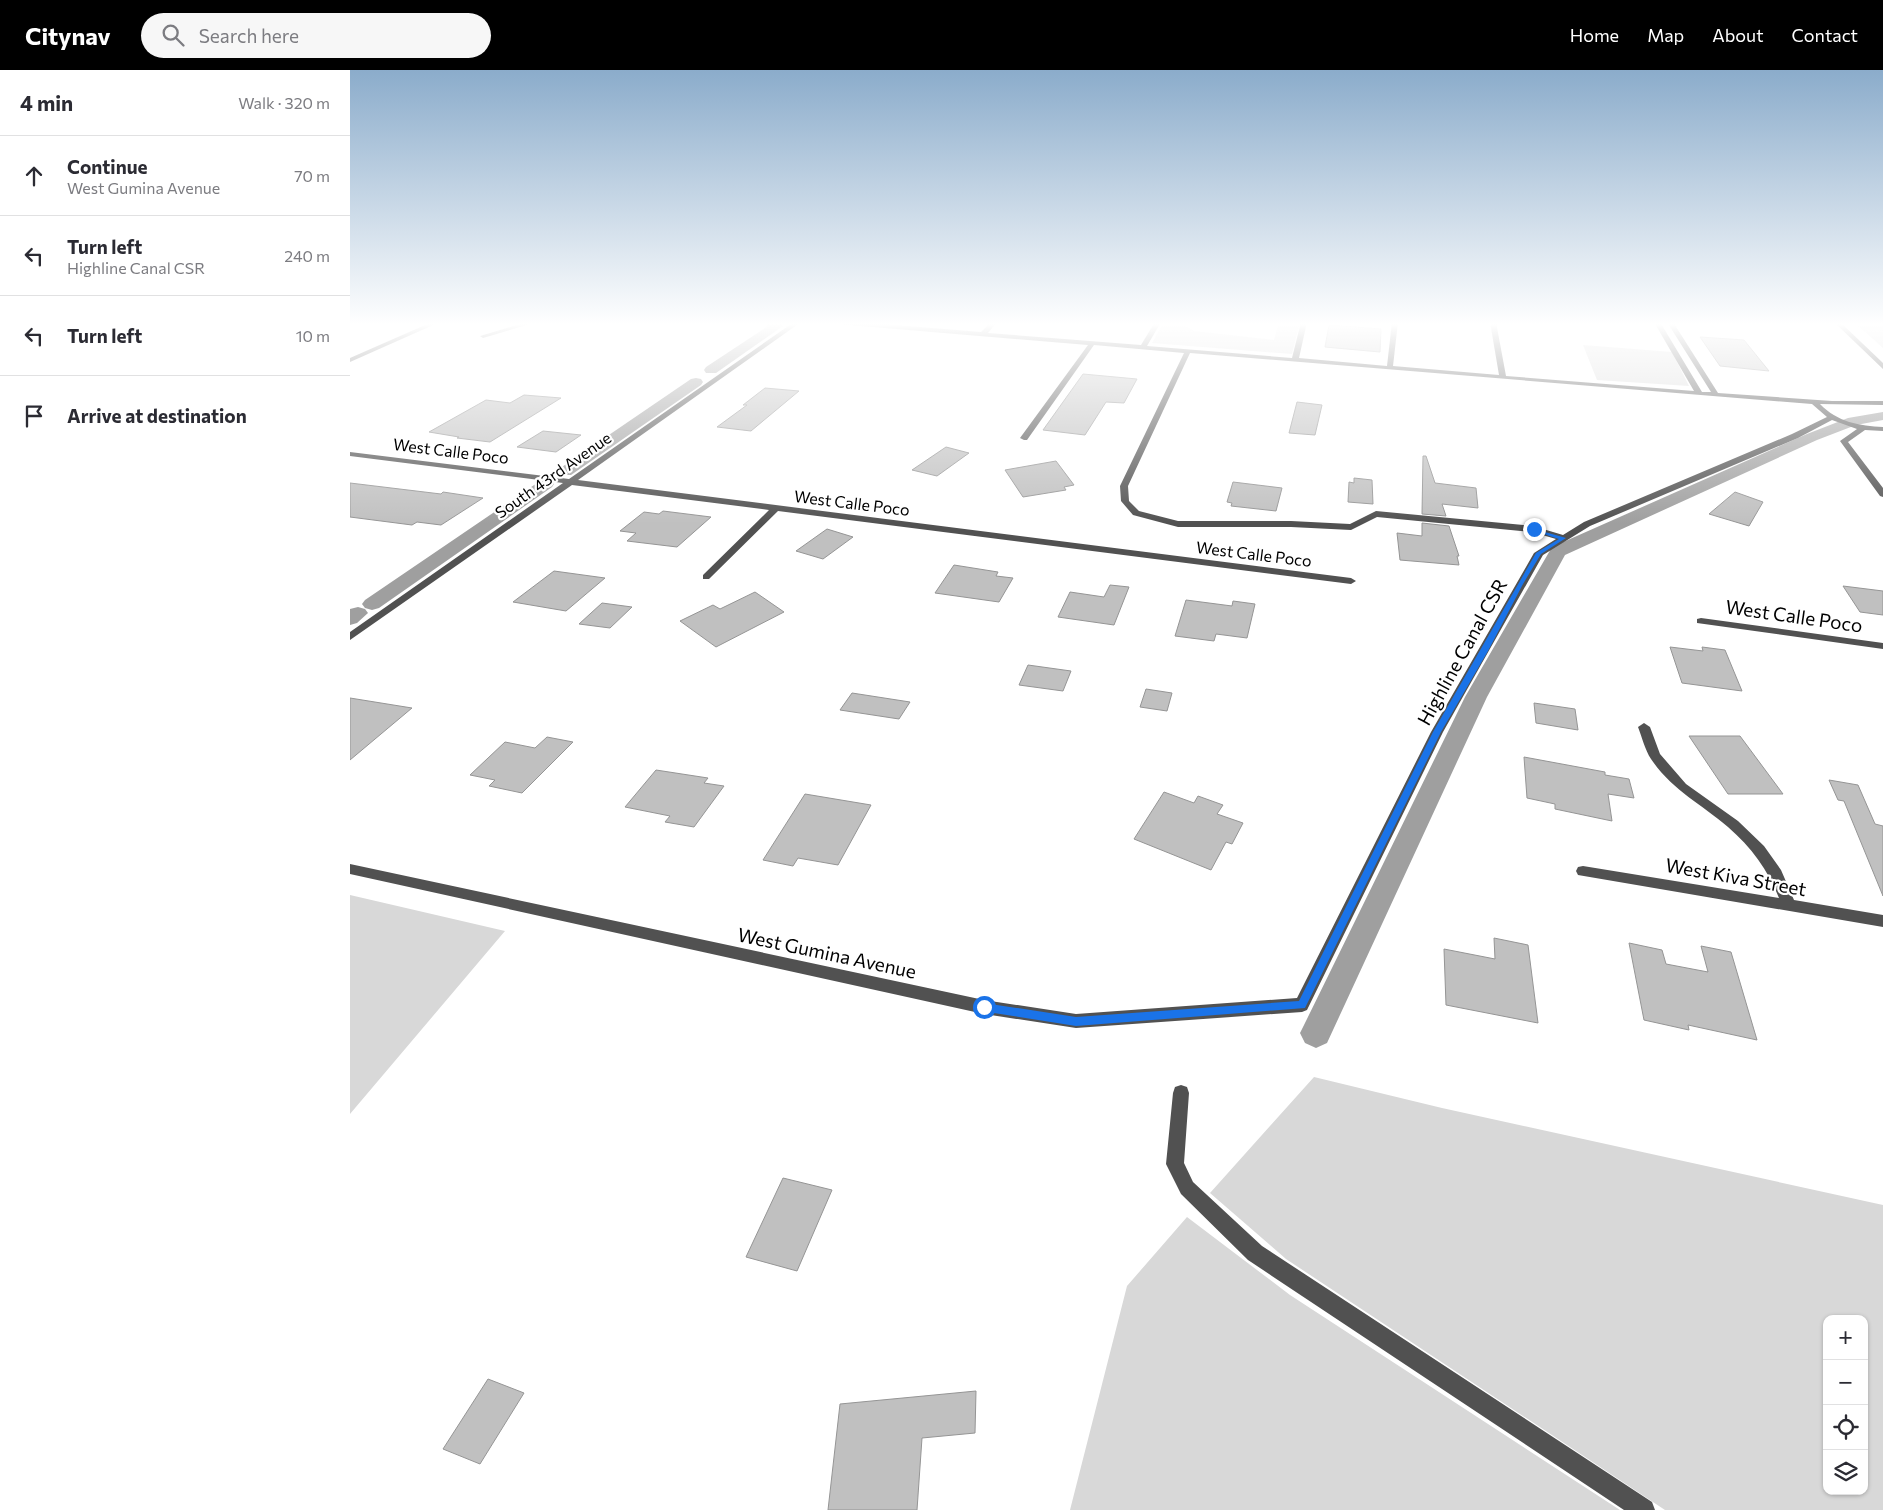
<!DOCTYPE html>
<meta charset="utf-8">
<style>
:root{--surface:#fff;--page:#f7f7f7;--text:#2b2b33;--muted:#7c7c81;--line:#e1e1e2;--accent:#000}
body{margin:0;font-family:Commissioner,sans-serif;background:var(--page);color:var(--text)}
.controls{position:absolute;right:15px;bottom:15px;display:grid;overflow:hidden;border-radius:10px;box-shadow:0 1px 4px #0004}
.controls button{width:45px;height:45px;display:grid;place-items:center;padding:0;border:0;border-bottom:1px solid var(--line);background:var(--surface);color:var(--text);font:25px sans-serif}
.stop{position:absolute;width:15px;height:15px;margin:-11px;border:4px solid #1a73e8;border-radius:50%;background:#fff}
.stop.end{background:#1a73e8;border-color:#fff;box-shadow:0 1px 5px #0008}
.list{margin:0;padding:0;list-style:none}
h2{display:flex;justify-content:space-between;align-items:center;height:65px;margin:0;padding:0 20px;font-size:21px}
h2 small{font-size:16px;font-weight:400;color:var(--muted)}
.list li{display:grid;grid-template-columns:32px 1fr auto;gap:15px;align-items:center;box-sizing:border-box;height:80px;padding:0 20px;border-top:1px solid var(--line)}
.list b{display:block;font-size:19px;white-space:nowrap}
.list p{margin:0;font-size:16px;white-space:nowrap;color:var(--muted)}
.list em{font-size:16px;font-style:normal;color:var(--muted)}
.icon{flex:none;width:28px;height:28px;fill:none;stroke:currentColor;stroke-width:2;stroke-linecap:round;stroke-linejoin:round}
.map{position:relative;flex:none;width:1533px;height:1440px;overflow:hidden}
header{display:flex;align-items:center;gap:30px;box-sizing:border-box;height:70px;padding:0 25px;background:var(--accent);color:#fff}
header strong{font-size:24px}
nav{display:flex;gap:28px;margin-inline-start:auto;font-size:18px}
.search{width:350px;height:45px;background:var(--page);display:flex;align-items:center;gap:12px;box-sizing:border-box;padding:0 18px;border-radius:28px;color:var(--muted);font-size:19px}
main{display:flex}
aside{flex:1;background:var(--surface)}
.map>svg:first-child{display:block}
</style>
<header>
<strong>Citynav</strong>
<div class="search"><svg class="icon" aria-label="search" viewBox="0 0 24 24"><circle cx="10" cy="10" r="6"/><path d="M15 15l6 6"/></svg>Search here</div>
<nav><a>Home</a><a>Map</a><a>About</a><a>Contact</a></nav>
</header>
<main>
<aside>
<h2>4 min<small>Walk · 320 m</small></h2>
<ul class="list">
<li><svg class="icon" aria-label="ahead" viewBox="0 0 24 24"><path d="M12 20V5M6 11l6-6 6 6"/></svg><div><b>Continue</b><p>West Gumina Avenue</p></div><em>70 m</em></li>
<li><svg class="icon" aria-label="left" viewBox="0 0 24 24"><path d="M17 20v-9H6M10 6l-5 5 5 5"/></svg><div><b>Turn left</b><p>Highline Canal CSR</p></div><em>240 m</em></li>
<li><svg class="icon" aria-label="left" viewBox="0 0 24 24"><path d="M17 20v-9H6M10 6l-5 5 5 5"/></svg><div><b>Turn left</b></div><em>10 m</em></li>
<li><svg class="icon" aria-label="arrive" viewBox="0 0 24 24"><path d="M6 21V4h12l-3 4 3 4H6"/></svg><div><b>Arrive at destination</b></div></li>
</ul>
</aside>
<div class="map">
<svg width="1533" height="1440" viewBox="0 0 1533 1440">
<rect width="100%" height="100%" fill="#fff"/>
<path fill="#d8d8d8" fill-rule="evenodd" d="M814,252H845L832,254L844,261L924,270L929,252H950L942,284L802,273Z
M1504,252H1533V278Z
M1233,275L1322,282L1339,316L1247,310Z
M0,825L155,861L0,1044Z
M964,1007L1092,1038L1533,1135V1440H1315L936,1189L860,1123ZM1477,1249H1514V1421H1477Z
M837,1147L940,1225L1270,1440H720L777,1216Z"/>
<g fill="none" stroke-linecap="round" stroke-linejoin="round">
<path fill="#9f9f9f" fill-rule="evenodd" d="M412,252H428L433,256L366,303H356L354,300L356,297L418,256Z
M346,308L351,309L353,312L351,315L221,405H209L207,402L209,399L341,309Z
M1533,342V350L1506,355L1467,370L1215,485L1137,627L977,973L966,978L955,973L950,963L955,953L1115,627L1202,477L1457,364L1498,348Z
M196,409L202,411L204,414L202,417L29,538L22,540L15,538L12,534L15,530L190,411Z
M8,537L15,539L18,543L7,553L0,555V539Z"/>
</g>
<path fill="#c0c0c0" stroke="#959595" d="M979,255L1031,259L1030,282L975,277Z
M1350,267L1394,270L1419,301L1370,296Z
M733,304L787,309L774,333L756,332L735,365L693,360Z
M415,318L449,321L401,361L367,357L397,335H393Z
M174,325L211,328L140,372L107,368L109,367L79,362L136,330L160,333Z
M947,332L972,335L965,365L939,363Z
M193,361L231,365L206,382L167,377Z
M596,377L619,383L587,406L562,400Z
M1073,386H1076L1085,413L1126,418L1128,438L1092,434L1096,446L1072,444Z
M706,391L724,415L714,417L716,420L673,427L655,400Z
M1004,408L1022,410L1023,434L998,432L999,412L1004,413Z
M883,412L932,418L926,441L881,436L882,433L877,432Z
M0,413L91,424L93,422L133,428L91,455L67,452L62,455L0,447Z
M1385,422L1413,432L1399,456L1359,444Z
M313,441L361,447L327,477L277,471L286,463L270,461L294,442L309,444Z
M1072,453L1099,456L1109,486H1107L1109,495L1050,490L1047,463L1072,466Z
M477,459L503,467L473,489L446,481Z
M604,495L648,502L646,506L663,508L649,532L585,523Z
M204,501L255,508L216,541L163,532Z
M760,515L779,517L764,555L708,547L720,522L754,527Z
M1493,516L1533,521V545L1510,542Z
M405,522L434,542L366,577L330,551L363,535L370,539Z
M836,530L882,536L883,531L905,534L897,568L866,564L864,571L825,566Z
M252,533L282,537L260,558L229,554Z
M1320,577L1353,581L1352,577L1375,580L1392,621L1332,613Z
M678,595L721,601L713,621L669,615Z
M796,619L822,623L817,641L790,637Z
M502,623L560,632L549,649L490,640Z
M0,628L62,638L0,690Z
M1184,633L1225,639L1228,660L1186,653Z
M1339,666H1390L1433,724H1378Z
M197,667L223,672L172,723L139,716L145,710L120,705L155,672L185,678Z
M1174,687L1255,702V705L1279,709L1284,728L1258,724L1262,751L1205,739V734L1177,728Z
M306,700L358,708L354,713L374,716L344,757L315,752L320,746L275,737Z
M1479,710L1508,715L1525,754L1533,756V826L1494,731L1488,730Z
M814,722L844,733L848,726L873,735L867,744L893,753L882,774L876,772L861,800L784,769Z
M455,724L521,735L488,795L448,788L443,796L413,790Z
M1144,868L1178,875L1188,953L1096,935L1094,879L1145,889Z
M1279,873L1312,880L1316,894L1358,902L1351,876L1381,882L1407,970L1338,955L1339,960L1294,950Z
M433,1108L482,1120L447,1201L396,1187Z
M138,1309L174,1323L130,1394L93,1379Z
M626,1321L625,1363L572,1368L567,1440H478L490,1334Z"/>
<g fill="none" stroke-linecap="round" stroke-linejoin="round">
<path fill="#515151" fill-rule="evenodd" d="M82,252H90L0,292V288Z
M177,252H187L133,268L130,266Z
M444,252H451L228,410L1001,508L1006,511L1001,514L428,441L359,509H353V505L419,440L222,415L0,570V562L213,413L0,386V382L219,409Z
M484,252H509L631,262L641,252H647L638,263L791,275L805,252H811L797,276L942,288L951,252H957L949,288L1037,296L1042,252H1048L1043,296L1149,305L1140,252H1146L1156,306L1344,321L1304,252H1310L1352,322H1361L1317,252H1323L1368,323L1482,331H1533V335L1470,334C1487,352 1510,356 1533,357V361L1515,360L1498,372L1533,418V427L1530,426L1490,371L1507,359L1482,350L1448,368L1240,456L1193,485L1093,662L957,940L952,942L726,958L634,944L0,804V794L634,930L726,944L947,928L1081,662L1184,483L1206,469L1182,462L1027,447L1001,460L941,457H828L783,445L771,431L770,416L834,283L744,275L677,370H674L670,368L738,275L487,254ZM840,283L1462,334L1477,347L1442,364L1234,452L1213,465L1183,456L1026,441L1000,454L941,451H828L789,441L779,431L778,416Z
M1484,252H1490L1533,293V299Z
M1351,548L1533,573V579L1347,553V549Z
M1294,653L1300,657L1310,684L1336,714L1388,751L1414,776L1431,800L1444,830L1533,845V857L1228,805L1226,801L1228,797L1233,796L1429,828C1418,800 1401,777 1378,757C1350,733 1323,721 1301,689C1295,680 1292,667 1288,657Z
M831,1015L837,1017L839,1023L834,1093L843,1112L912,1176L1302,1432L1305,1440H1274L898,1190L831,1124L816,1094L823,1023L825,1017Z"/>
</g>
<linearGradient id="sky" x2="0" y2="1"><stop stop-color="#8baccb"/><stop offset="0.56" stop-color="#fff"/><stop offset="1" stop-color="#fff" stop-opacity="0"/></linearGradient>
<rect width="1533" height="454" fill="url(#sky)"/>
<path fill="#1a73e8" d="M1181,458L1216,468L1191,484L1173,514L1138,581L1091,662L955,938L726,956L631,941L629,937L634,933L726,947L949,931L1083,662L1186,483L1209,469L1181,460Z"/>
<g text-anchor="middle" stroke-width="4.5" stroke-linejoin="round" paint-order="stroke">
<g font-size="16" fill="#000" stroke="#fff">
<text transform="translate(101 381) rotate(7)" y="6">West Calle Poco</text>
<text transform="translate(203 405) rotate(-35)" y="6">South 43rd Avenue</text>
<text transform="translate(502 433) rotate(7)" y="6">West Calle Poco</text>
<text transform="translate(904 484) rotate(7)" y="6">West Calle Poco</text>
</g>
<g font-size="19" fill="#000" stroke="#fff">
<text transform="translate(1444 546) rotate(8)" y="7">West Calle Poco</text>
<text transform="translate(1112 582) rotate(-61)" y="7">Highline Canal CSR</text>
<text transform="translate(1386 807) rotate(10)" y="7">West Kiva Street</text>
<text transform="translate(477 883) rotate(12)" y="7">West Gumina Avenue</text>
</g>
</g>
</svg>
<div class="controls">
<button>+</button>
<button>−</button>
<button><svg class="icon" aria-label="locate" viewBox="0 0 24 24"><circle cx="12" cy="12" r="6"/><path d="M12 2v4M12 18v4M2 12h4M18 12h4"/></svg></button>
<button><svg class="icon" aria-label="layers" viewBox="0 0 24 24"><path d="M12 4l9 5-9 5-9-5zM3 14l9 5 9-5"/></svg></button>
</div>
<div class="stop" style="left:634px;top:937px"></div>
<div class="stop end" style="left:1184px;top:459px"></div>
</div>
</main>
